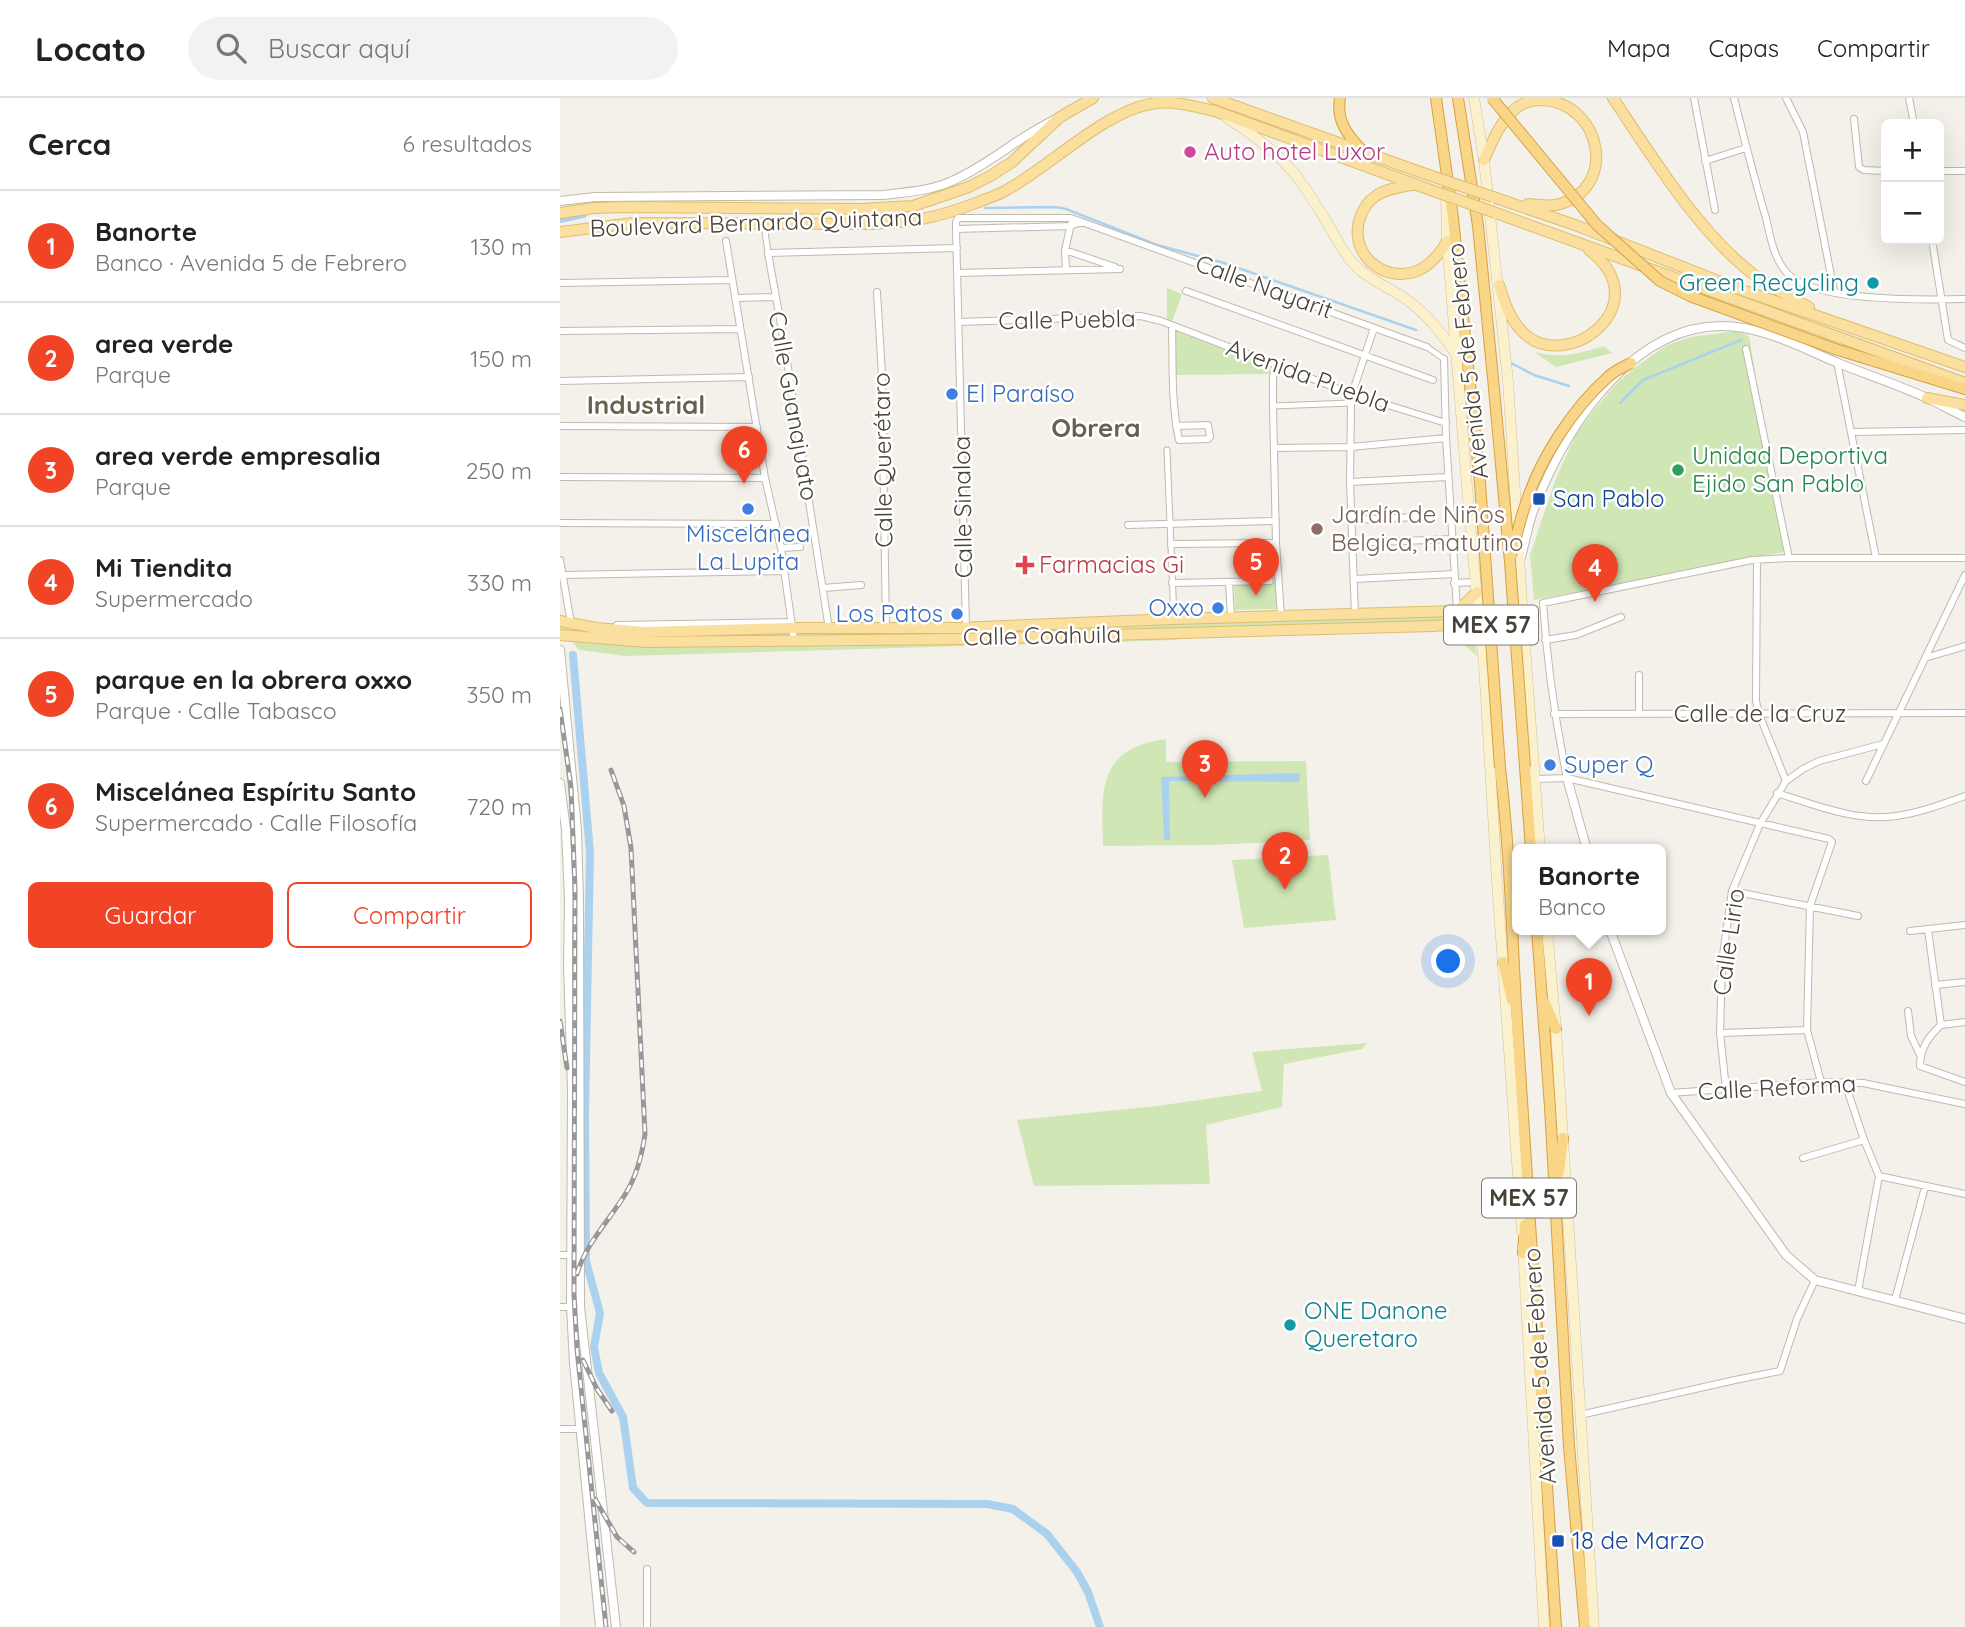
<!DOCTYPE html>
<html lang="es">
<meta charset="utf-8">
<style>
:root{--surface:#fff;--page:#f2f2f2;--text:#222;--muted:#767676;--line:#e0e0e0;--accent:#f14325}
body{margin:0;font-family:Quicksand,sans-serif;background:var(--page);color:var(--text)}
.controls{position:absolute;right:21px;top:21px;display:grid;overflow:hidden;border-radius:10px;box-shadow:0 7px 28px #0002}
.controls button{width:63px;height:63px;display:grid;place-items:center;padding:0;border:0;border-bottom:2px solid var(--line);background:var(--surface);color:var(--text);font:35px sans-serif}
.you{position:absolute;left:889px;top:864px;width:24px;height:24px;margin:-18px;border:5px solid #fff;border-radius:50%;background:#1a73e8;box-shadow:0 0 0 10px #1a73e833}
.badge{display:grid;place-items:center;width:46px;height:46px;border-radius:50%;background:var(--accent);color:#fff;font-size:23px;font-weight:700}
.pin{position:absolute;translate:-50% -58px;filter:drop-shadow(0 2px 4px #0008)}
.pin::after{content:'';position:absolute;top:37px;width:24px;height:21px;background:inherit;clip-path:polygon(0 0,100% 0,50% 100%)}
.popup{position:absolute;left:952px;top:746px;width:154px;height:91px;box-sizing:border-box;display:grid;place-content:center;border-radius:10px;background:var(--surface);filter:drop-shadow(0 2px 5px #0005);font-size:23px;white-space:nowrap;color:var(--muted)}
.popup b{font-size:26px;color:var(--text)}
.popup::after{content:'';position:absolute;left:50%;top:100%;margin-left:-14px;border:14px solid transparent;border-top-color:var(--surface)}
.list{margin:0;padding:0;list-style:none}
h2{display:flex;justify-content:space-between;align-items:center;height:91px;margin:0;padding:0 28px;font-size:30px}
h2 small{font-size:23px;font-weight:400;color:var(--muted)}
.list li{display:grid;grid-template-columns:46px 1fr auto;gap:21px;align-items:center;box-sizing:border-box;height:112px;padding:0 28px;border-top:2px solid var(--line)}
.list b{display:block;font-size:26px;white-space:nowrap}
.list p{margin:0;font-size:23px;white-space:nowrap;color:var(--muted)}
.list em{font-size:23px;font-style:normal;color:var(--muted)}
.actions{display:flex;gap:14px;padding:21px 28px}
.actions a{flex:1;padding:16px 0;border:2px solid var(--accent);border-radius:10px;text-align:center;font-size:24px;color:var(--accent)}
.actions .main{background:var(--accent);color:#fff}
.icon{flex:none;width:38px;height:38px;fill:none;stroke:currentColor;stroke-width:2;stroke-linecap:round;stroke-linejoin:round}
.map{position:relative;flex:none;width:1405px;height:1529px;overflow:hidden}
header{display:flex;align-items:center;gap:42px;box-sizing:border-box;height:98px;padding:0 35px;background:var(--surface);border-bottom:2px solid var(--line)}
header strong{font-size:33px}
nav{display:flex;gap:38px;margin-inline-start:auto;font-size:24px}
.search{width:490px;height:63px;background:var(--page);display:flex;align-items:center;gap:18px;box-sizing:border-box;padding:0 24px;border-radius:38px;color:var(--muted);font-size:26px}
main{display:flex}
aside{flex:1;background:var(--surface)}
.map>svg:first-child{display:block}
</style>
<header>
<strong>Locato</strong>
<div class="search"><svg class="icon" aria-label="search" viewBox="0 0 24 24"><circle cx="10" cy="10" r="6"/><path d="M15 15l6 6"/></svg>Buscar aquí</div>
<nav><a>Mapa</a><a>Capas</a><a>Compartir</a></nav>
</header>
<main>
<aside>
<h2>Cerca<small>6 resultados</small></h2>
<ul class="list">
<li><span class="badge">1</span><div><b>Banorte</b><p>Banco · Avenida 5 de Febrero</p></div><em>130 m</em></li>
<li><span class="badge">2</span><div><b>area verde</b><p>Parque</p></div><em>150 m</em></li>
<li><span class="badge">3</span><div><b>area verde empresalia</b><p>Parque</p></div><em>250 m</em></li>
<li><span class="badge">4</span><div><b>Mi Tiendita</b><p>Supermercado</p></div><em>330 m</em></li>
<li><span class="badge">5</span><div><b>parque en la obrera oxxo</b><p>Parque · Calle Tabasco</p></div><em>350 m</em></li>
<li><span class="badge">6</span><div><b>Miscelánea Espíritu Santo</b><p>Supermercado · Calle Filosofía</p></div><em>720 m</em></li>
</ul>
<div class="actions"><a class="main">Guardar</a><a>Compartir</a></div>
</aside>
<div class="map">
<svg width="1405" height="1529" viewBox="0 0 1405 1529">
<rect width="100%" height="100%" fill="#f4f1ea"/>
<path fill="#d0e7b5" d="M607,190L622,196L612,224L607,221Z
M612,232L711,268L710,276L613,277Z
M1177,233L1189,238L1224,454L974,502L970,457L996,380L1016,336L1031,316L1056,286L1077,268L1107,247L1131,239Z
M1044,248L1052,255L996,269L974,254C1003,261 1016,256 1044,248Z
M716,484L717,511L675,512L674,485Z
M890,518L892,528L912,530L917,558L885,531L619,534L617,542L65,558L19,552L3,533H0V528L69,536Z
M606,641V664L746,663L750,742L653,747L543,748C541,691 538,650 606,641Z
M768,757L776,822L684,830L672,762Z
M807,945L802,951L724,966L722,1009L646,1027L650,1086L474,1088L457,1022L597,1008L702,993L692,954Z"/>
<path fill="#aad2ee" d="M740,675L739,684L609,683L610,742H604L601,679Z"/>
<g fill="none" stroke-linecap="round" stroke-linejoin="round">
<path stroke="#aad2ee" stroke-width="2.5" d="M425,110L495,109L506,111L597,147L664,165L856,232
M951,265L974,277L1009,288
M1060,305L1083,282L1181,242"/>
<path stroke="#aad2ee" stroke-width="8" d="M0,121L23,116
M13,557L30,755L25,1014L26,1163L40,1215L34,1249L39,1275L63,1319L73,1390L87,1405L427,1406L453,1411L487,1436L517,1474L528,1494L540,1529"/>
<g stroke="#c0b9ad" stroke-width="7">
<path id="pedestrian" d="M204,126L208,155
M867,249L884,261
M713,308L791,305
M607,352L614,521"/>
</g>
<g stroke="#c0b9ad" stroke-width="8">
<path id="minor" d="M1134,0L1155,112
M1174,0C1184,40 1194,80 1206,120C1210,138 1214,161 1227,175C1252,204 1367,202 1405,201
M1226,0L1243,34L1274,193
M1349,0L1354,26
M1294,21L1299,69L1304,72L1326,73
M1145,63L1186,50
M1379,73H1405
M396,131L510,128L522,124
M1372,142L1388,242L1405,250
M166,143L205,380L221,450L234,542
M505,152L555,169
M506,172L505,152L511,126
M397,175L560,171
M0,185L172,182
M626,193L873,282
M317,194L322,277L326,530
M175,200L215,199
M399,224L581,218L601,223L792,296L886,325
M612,228C613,266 611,304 619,342L648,341L650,339L648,327L616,328
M0,233L180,231
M1186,251L1229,460
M884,261L886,340L898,526
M1277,264L1316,460
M719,268L713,278V308L716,445L721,518
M0,283L189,279
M0,328L197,329
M1291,334L1404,332
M714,350L791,349L886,340
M0,379L205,380
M790,384L888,379
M792,422L857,419
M0,425L216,426
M568,427L716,423
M794,445L893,441
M611,446L716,445
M221,450L240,449
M0,462L11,525
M1197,462L1196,603L1199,616L1226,683
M2,477L224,473
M794,481L894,476
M669,484L671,519
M612,485L710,483
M894,485L916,484
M263,490L301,487
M795,517L790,384L791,305L792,296L814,230
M57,527L230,524
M406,530L396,131V124L398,120H511L867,249
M269,531L223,238L208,155L397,150
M985,542L1016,537L1061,519
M1365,560L1405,548
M1079,577V616
M994,616L1405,615
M1007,680C995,622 987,564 983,505L1192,462L1229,460H1405
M976,681L1007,680L1269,741L1272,744L1250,808L1247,932L1261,984
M1306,683L1405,477
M1217,695C1255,707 1296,724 1336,718C1359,715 1383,706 1405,698
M1172,793L1298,818
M1368,832L1381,927
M1350,833L1405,827
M1375,887L1405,884
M1348,913L1351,938L1360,957
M1381,927C1368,939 1360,951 1360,968L1405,984
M1381,927L1405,924
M1160,935L1247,932
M1285,985L1304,1042L1319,1078L1298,1193
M1166,991L1160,935L1162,864L1172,793L1200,726L1226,683L1243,671L1259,663L1323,646
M1111,995L1261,984L1303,985L1405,1006
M1243,1060L1304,1042
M1319,1078L1405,1096
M0,1157H10
M1335,1202L1365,1089
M0,1209H11
M1020,1317L1175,1282L1220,1273L1237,1221L1255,1182
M0,1331H20
M87,1471V1529"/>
</g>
<g stroke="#c0b9ad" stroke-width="10">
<path id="tertiary" d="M0,103L35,99L323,97C346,94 371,93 392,83C429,67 458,39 494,22
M961,459C965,444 968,428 973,413C1006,328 1078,212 1184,230C1217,236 1247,252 1278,265C1308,277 1338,287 1367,300C1380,306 1392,313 1405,319
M0,552L17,732L19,801L20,1209L56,1529
M1007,680L1027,752
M0,685L6,732L9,801L8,868L12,992L11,1209L14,1265L40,1529
M1050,832L1111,995L1226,1157L1255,1182L1405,1221"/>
</g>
<g stroke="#d2c49c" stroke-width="11">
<path id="secondary" d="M914,0L924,62L948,283L963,521L980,752
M667,20C691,35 716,53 734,75C744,87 753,102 761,115C774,134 783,158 801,173C814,184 832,191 846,201C868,217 882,236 897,257
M886,98L887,143L912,449L924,567L937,783L962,1134
M987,832L996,931L1034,1529
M963,1149L984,1529"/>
</g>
<g stroke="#dfbd6e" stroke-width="12">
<path id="primary" d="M653,0L860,74
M1053,0C1091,57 1139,135 1193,176C1211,189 1230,199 1249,209
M924,62C932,44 939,26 954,12C962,4 973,2 983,2C1043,6 1057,90 1000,106C990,109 979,107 968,106
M852,87C840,89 826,91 816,98C808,103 803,111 800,120C788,155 823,186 857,173C871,167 880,156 887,143
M933,99L1015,127L1179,191L1405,269
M0,115L34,110L66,109L301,111L353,108L409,89L432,77L452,64L500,19L533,0
M936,115L1405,285
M0,134L73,125L312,126C354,124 376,120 416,105C425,101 436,98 445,93C490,69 547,10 597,5C616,3 636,9 655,13L868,91
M939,187C944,203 949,219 960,231C1002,281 1102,207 1029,152
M1367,300L1405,307
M0,523L36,530L84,534L231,530H398L614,521L897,513L917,494
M0,537L86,544L399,541L873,528L963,521"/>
</g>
<g stroke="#d7a042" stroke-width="12">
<path id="trunk" d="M780,0C776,22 787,37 802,52
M876,0L893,120L920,385
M898,0L918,128L933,280
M1275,251L1405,291
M965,669L971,752
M940,670C951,760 952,850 958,941C972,1137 983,1333 996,1529
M977,832L990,1009L1009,1348L1025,1529
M943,864L952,902
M985,905L996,931
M999,1074L1003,1040
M963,1155L965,1127"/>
</g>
<use href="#pedestrian" stroke="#fff" stroke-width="5"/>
<use href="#minor" stroke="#fff" stroke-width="6"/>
<use href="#tertiary" stroke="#fff" stroke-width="8"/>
<use href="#secondary" stroke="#fcf1cd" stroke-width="10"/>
<use href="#primary" stroke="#fadf9e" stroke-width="10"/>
<use href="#trunk" stroke="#f9d588" stroke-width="10"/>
<g stroke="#989898" stroke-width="5">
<path id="rail" d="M0,611L11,689L15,790L14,1196L17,1251L46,1529
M0,923L7,970
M17,1176C26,1145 49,1123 66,1095C77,1077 82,1057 85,1036L71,750L64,708L51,672
M23,1262L37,1291L52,1313
M35,1401L57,1439L74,1454"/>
</g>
<use href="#rail" stroke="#fff" stroke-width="2.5" stroke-dasharray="8" stroke-linecap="butt"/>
<g stroke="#dfbd6e" stroke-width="12" stroke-linecap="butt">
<path id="primary-bridge" d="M860,74L933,99
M868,91L936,115"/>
</g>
<g stroke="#d7a042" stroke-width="12" stroke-linecap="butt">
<path id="trunk-bridge" d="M932,0L1037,127L1100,183L1130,198L1275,251
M933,280L950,464L965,669
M920,385L940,670
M951,457C956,440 960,422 966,405C980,361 1013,310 1048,279C1054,273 1063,269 1071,265"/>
</g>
<use href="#primary-bridge" stroke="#fadf9e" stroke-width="10"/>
<use href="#trunk-bridge" stroke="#f9d588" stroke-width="10"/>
</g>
<circle fill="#d1479c" stroke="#fff" stroke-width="2.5" cx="630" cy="54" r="7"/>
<g fill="#0f9aa8" stroke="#fff" stroke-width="2.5">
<circle cx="1313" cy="185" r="7"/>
<circle cx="730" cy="1227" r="7"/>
</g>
<g fill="#3f7fe0" stroke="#fff" stroke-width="2.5">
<circle cx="392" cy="296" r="7"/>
<circle cx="188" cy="411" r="7"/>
<circle cx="658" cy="510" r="7"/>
<circle cx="397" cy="516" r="7"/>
<circle cx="990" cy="667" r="7"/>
</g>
<circle fill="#2e9e5b" stroke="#fff" stroke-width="2.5" cx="1118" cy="372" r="7"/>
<g fill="#1a4fb4" stroke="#fff" stroke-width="2.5">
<rect x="972" y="394" width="14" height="14" rx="3.5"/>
<rect x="991" y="1436" width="14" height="14" rx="3.5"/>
</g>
<circle fill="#8d6e63" stroke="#fff" stroke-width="2.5" cx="757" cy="431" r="7"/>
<path fill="#e0444e" stroke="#fff" stroke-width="2.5" d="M461.5 456.5h7v7h7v7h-7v7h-7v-7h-7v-7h7z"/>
<g text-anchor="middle" stroke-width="5" stroke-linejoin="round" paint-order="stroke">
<g fill="#fff" stroke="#7f7b74" stroke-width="2">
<rect x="884" y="507.5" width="94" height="39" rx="5"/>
<rect x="922" y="1080.5" width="94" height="39" rx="5"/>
</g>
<g font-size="23" font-weight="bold" fill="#484239">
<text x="931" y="535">MEX 57</text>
<text x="969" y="1108">MEX 57</text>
</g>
<g font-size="24" fill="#b23c85" stroke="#fff" text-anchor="start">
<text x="644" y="62">Auto hotel Luxor</text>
</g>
<g font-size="24" fill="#484239" stroke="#fff">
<text transform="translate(196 125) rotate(-2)" y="8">Boulevard Bernardo Quintana</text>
<text transform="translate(704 189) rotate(20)" y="8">Calle Nayarit</text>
<text transform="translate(507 222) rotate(-1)" y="8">Calle Puebla</text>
<text transform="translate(908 263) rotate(-96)" y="8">Avenida 5 de Febrero</text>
<text transform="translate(748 278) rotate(20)" y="8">Avenida Puebla</text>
<text transform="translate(233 308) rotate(80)" y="8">Calle Guanajuato</text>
<text transform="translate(323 362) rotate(-91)" y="8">Calle Querétaro</text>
<text transform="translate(403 409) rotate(-91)" y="8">Calle Sinaloa</text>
<text transform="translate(482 538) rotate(-1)" y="8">Calle Coahuila</text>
<text x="1200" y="624">Calle de la Cruz</text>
<text transform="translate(1169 844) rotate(-82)" y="8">Calle Lirio</text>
<text transform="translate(1217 990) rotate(-3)" y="8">Calle Reforma</text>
<text transform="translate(980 1268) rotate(-94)" y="8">Avenida 5 de Febrero</text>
</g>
<g font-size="24" fill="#0d838f" stroke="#fff" text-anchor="end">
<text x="1299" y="193">Green Recycling</text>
<text x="744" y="1221" text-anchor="start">ONE Danone<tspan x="744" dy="28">Queretaro</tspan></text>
</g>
<g font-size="24" fill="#366cbe" stroke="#fff" text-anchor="start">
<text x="406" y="304">El Paraíso</text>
<text x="188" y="444" text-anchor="middle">Miscelánea<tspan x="188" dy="28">La Lupita</tspan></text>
<text x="644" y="518" text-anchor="end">Oxxo</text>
<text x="383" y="524" text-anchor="end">Los Patos</text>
<text x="1004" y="675">Super Q</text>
</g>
<g font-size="24" fill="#27864d" stroke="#fff" text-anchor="start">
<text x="1132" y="366">Unidad Deportiva<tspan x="1132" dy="28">Ejido San Pablo</tspan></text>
</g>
<g font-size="24" fill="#164399" stroke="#fff" text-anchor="start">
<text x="993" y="409">San Pablo</text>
<text x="1012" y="1451">18 de Marzo</text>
</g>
<g font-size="24" fill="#785e54" stroke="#fff" text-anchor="start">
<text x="771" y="425">Jardín de Niños<tspan x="771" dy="28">Belgica, matutino</tspan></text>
</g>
<g font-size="24" fill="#be3a42" stroke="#fff" text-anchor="start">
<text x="479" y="475">Farmacias Gi</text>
</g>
<g font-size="26" font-weight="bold" fill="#6b6050" stroke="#fff">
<text x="86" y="316">Industrial</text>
<text x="536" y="339">Obrera</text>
</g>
</g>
</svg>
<div class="controls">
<button>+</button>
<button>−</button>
</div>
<div class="you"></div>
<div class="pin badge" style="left:1029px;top:918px">1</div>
<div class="popup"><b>Banorte</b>Banco</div>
<div class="pin badge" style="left:725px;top:792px">2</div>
<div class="pin badge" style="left:645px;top:700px">3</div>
<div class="pin badge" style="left:1035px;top:504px">4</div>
<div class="pin badge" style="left:696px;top:498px">5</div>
<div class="pin badge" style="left:184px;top:386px">6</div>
</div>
</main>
